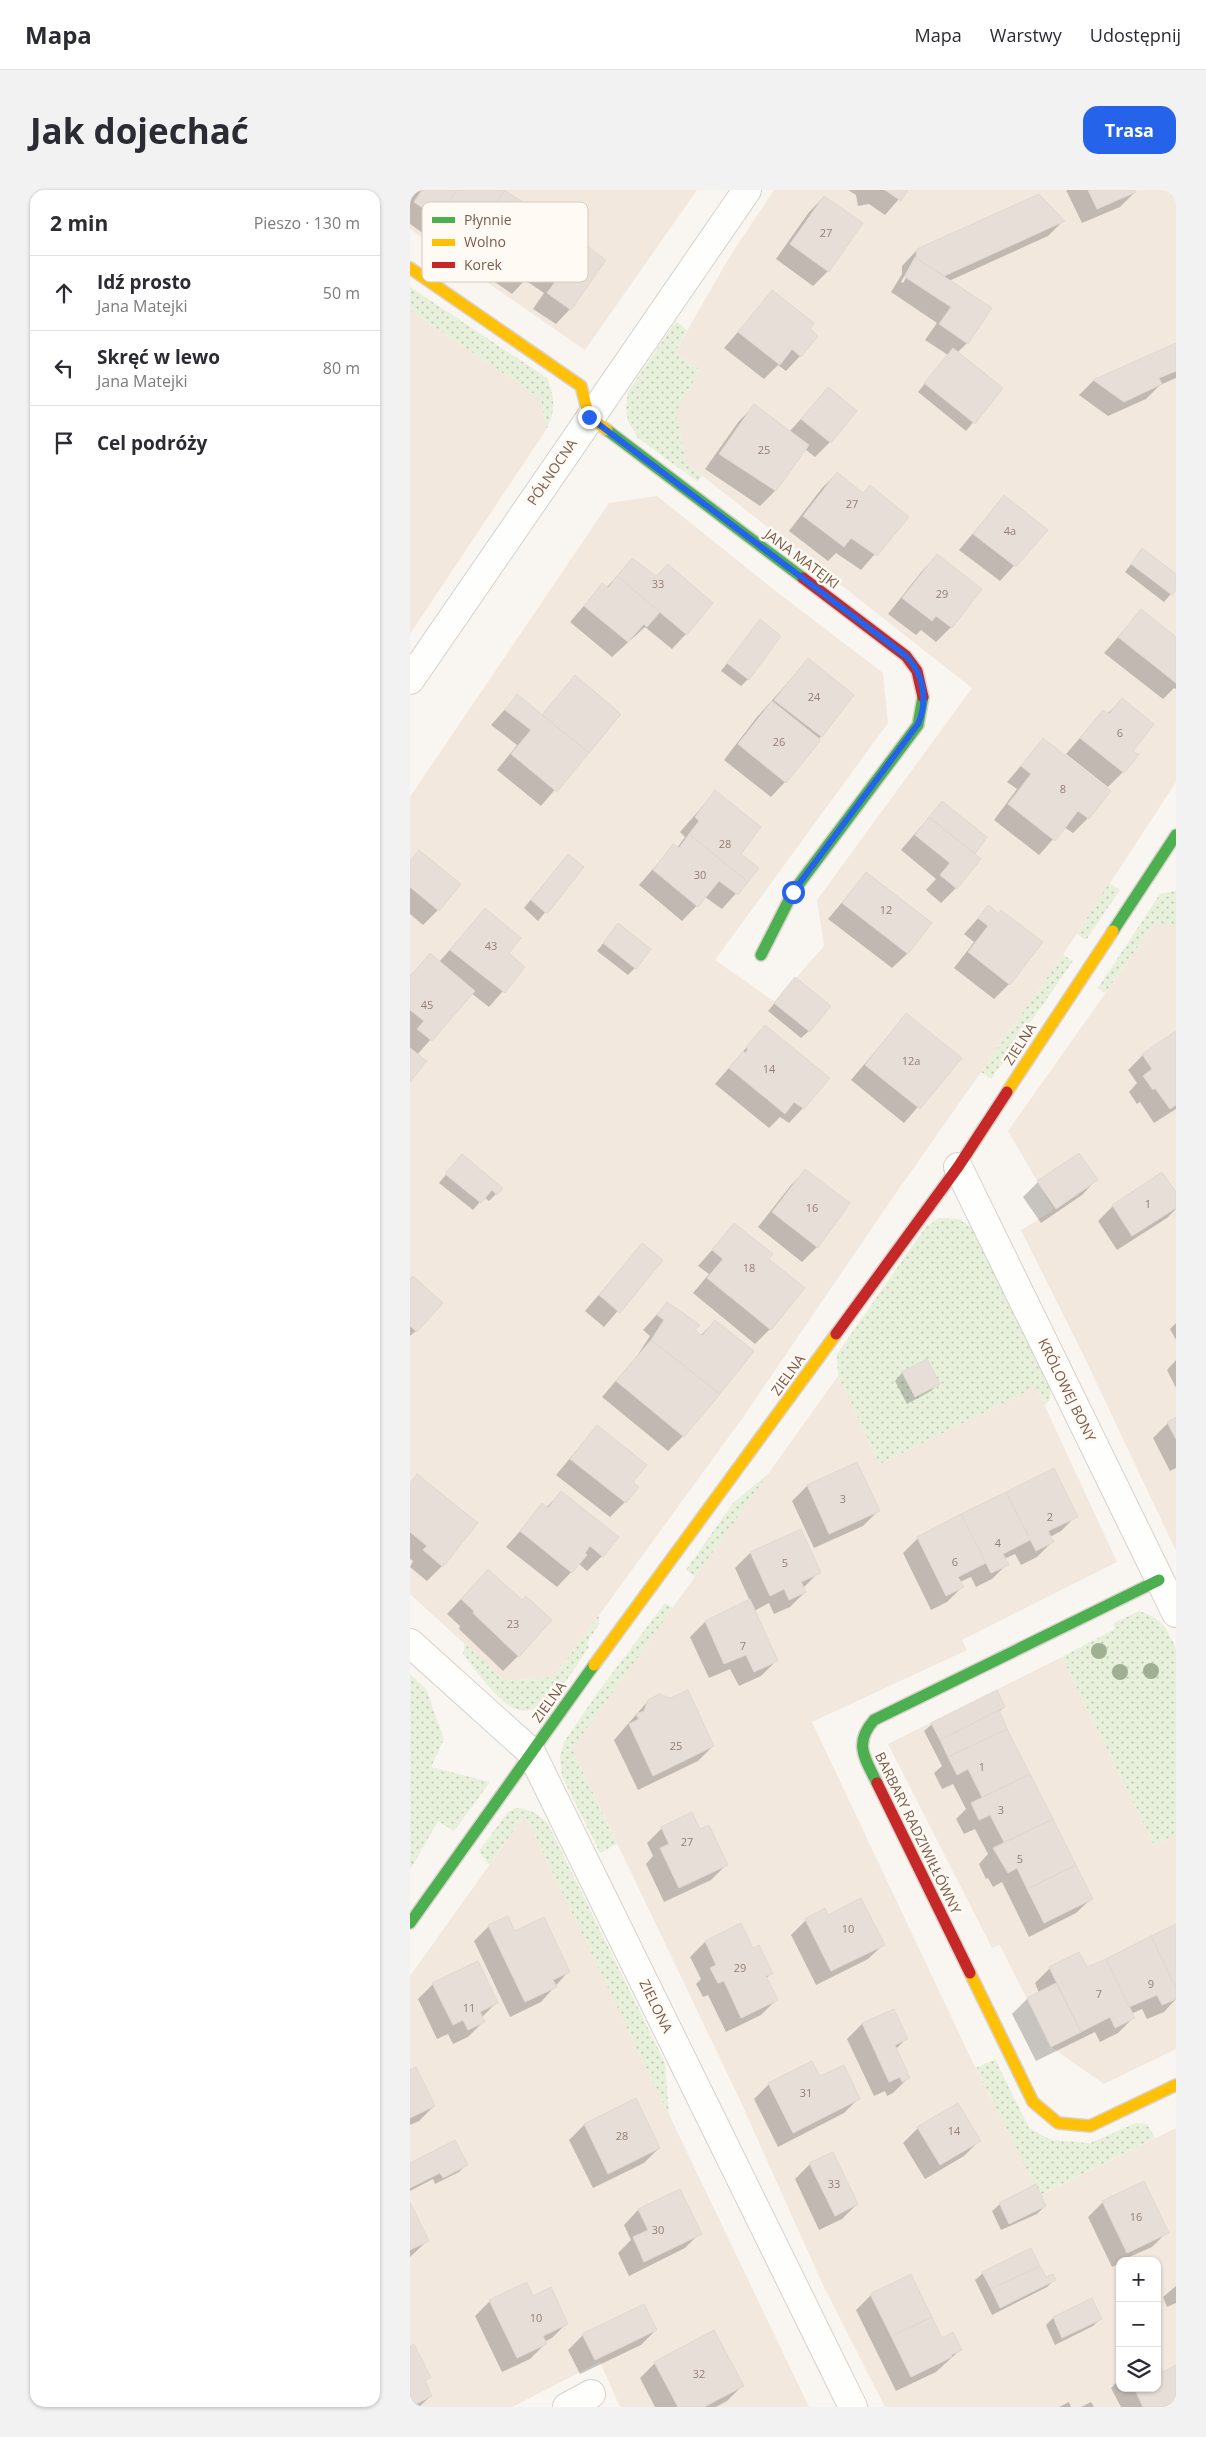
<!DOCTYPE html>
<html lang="pl">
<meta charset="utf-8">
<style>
:root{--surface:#fff;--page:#f2f2f3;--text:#2b2b33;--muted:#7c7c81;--line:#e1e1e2;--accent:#2563eb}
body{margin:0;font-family:"Open Sans",sans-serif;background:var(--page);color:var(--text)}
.controls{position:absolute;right:15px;bottom:15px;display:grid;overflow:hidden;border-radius:10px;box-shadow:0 1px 4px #0004}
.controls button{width:45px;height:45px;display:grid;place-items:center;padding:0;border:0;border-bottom:1px solid var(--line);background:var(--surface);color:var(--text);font:25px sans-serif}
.stop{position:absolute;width:15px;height:15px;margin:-11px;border:4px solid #2563eb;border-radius:50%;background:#fff}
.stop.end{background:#2563eb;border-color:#fff;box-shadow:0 1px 5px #0008}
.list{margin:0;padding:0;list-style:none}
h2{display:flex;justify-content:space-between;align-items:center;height:65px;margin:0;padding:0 20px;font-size:21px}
h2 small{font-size:16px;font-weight:400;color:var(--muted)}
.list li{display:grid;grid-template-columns:32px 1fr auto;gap:15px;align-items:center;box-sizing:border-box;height:75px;padding:0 20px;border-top:1px solid var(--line)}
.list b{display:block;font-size:19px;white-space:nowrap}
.list p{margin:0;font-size:16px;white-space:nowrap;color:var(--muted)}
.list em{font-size:16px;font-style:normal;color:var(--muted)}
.icon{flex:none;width:28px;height:28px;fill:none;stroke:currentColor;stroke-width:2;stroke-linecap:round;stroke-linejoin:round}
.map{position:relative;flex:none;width:766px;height:2217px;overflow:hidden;border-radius:15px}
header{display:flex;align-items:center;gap:30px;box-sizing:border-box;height:70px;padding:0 25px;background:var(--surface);border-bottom:1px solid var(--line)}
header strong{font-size:24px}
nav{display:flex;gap:28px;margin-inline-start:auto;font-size:18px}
.intro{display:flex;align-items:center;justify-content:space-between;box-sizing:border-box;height:120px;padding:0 30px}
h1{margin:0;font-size:35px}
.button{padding:12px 22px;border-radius:15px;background:var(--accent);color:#fff;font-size:18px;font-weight:700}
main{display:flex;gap:30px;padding:0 30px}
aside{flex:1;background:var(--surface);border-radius:15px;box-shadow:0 1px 4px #0004}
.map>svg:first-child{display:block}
</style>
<header>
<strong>Mapa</strong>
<nav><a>Mapa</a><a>Warstwy</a><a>Udostępnij</a></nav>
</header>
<div class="intro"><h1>Jak dojechać</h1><a class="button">Trasa</a></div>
<main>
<aside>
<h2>2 min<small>Pieszo · 130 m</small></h2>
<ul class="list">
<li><svg class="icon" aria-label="ahead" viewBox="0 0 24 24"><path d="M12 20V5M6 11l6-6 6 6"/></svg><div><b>Idź prosto</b><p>Jana Matejki</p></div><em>50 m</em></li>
<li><svg class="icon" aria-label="left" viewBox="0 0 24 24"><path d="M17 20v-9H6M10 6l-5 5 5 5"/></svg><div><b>Skręć w lewo</b><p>Jana Matejki</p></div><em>80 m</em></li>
<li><svg class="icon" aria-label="arrive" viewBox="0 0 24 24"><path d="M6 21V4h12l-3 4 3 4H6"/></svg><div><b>Cel podróży</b></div></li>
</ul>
</aside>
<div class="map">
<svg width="766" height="2217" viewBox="0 0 766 2217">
<defs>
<pattern id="grass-dots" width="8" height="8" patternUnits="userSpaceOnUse" patternTransform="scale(1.25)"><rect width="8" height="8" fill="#e7f0db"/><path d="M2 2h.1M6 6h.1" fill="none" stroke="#c0c6b4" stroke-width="1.8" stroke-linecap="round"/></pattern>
</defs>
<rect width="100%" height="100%" fill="#f9f5f0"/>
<path fill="#f2e8de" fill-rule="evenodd" d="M0,0H287L175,160L0,39Z
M364,0H766V592L653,765L479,1013L334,1226L144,1487L95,1491L0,1404V607L199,313L247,306L363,399L473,483L478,533L305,770L365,812L414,756L407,710L562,498L276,273L266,222L290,180L265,162L320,66Z
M0,120L131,209L136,240L0,444Z
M745,733L766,735V1361L671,1160L611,1040L644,1020L598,941Z
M428,1186L470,1274L626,1197L707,1372L552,1450L557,1460L402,1532L564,1875L631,2005L766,1938V2217H475L413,2095L329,1908L162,1559ZM710,2071H747V2198H710Z
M652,1467L744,1655L766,1644V1859L694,1894L641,1857L590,1755L582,1758L478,1554Z
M115,1625L221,1845L399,2217H210L190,2172L102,2217H0V1786Z"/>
<path fill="url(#grass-dots)" d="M0,97L137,188C145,207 146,221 136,240L131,209L0,120Z
M266,131L277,140L265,162L290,180L266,222L276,273L292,286L288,292L228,248L218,231L216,218L218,202Z
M699,693L710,700L676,750L667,744Z
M766,701V735L745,733L695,803L688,798L750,704Z
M653,765L663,771L581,889L571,882Z
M529,1028L549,1029L563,1039L641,1199L640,1209L635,1216L626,1197L470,1274L428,1186L427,1164L515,1038Z
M359,1283L285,1387L276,1380L323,1313Z
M255,1413L263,1418L162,1559L207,1654L190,1663L152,1586L150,1566L154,1552L188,1502Z
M729,1421C753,1429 756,1437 766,1458V1644L744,1655L652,1467L705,1439L704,1433Z
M189,1425V1434L177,1453L179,1457C162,1481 129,1545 93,1511C78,1498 66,1480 53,1464L55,1454L95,1491L144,1487Z
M0,1484L16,1499L34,1549L21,1577L80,1592L44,1641L28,1631L0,1680Z
M106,1618C121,1619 128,1624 138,1634L255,1873L259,1925L115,1625L79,1675L69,1661L98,1622Z
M585,1869L619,1938L641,1950L680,1953L726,1933L737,1934L745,1948L630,2005L566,1878Z"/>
<path fill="#0003" fill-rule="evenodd" d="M0,0H93L194,70L160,119L146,134L123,119L134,103L115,90L102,104L56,72L67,57L49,45L35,59L0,34Z
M438,0H497L475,25L459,14L448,16L446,5Z
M656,0H724L725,2L710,17L672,33Z
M414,7L418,81L403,96L366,69L399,22Z
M653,31L638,46L539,91L557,153L547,163L591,199L556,241L508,202L538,165L515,150L527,133L481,102L492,84V76L507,60ZM505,67H508L493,93L491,92Z
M363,102L398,139L390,166L376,181L368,175L354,189L314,158Z
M766,154V188L750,195L736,209L698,226L669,205L683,191Z
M418,199L420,252L405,267L395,259L365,301L350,316L295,279L329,231L344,216L379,242Z
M427,283L453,304L497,327L451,380L426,363L418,371L379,341L412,298Z
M594,306L636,340L590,391L549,360Z
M732,360L766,385V398L754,412L715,382Z
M527,366L541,437L526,452L511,440L506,445L478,424L512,381Z
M222,370L276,444L262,459L235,437L202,467L160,432L192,395L196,398Z
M731,421L766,448V499L764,498L753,509L694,463Z
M350,431L338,489L331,496L311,481Z
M398,470L411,546L375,592L361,607L314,570L347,527Z
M165,487L209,524L131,616L87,580L107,555L81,535L107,506L131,526Z
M712,510L722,561L713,582L698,597L656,564L693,521L697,524Z
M633,550L678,628L663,643L654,637L629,665L584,630L607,599L597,592Z
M305,602L329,664L348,679L312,719L295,707L272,731L229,695L263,656L267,658L275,647L270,642Z
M532,612L575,647L563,664L546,698L531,713L516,700L526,689L491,660Z
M9,662L28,720L13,735L0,724V671Z
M158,665L172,678L128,731L114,718Z
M456,684L521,733L497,764L482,778L418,729Z
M578,717L588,725L599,794L584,809L544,778L564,752L554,744Z
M75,720L97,763L114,777L79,817L61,803L7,865L0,890V786L20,765L29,772Z
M208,735L225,778L218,785L187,761Z
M385,789L399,841L391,848L358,821Z
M496,825L550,868L494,933L441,890Z
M355,836L393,918L379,933L370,927L359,938L305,894Z
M766,842V919L744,933L730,912L727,914L719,902L727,893L718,880L733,865Z
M52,966L86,1004L79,1011L74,1007L63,1020L29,993Z
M396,980L407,1057L392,1072L348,1037L381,995Z
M686,990L672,1005L631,1033L613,1007L628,992Z
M766,1004V1019L757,1028L707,1060L688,1031L703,1016Z
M325,1034L358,1069L360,1139L345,1154L283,1103L299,1084L288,1076Z
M232,1054L251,1070L194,1137L175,1121Z
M0,1090L6,1141L0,1146Z
M257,1113L290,1146L305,1131L273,1246L258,1261L192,1207L227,1166L240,1146L233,1140Z
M766,1133V1150L760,1139Z
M516,1170L529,1193L521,1201L497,1214L485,1191L492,1183Z
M766,1170V1198L757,1180Z
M766,1229V1278L760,1281L743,1248L758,1233Z
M187,1236L221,1292L215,1312L200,1327L146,1285Z
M447,1274L468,1321L453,1336L404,1358L382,1311L397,1296Z
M644,1279L666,1326L651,1341L640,1347L642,1352L627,1367L611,1375L605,1364L594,1369L597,1374L582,1389L566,1397L561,1387L550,1392L552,1397L537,1412L521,1420L493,1363L508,1348Z
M7,1286L32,1376L17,1391L0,1377L3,1371L0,1369V1293Z
M151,1302L192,1366L177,1381L169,1374L147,1397L96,1357L133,1315L136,1318Z
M390,1340L409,1382L393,1398L395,1402L380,1417L364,1424L359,1413L344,1421L366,1471L351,1486L329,1496L320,1479L299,1488L280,1447L295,1432L340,1411L325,1378L340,1363Z
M63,1396L108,1466L93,1481L49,1439L50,1436L37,1424Z
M238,1511L303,1556L288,1571L228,1600L204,1550Z
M594,1517L588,1523L681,1709L666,1723L619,1747L592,1692L583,1697L578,1688L576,1689L569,1674L578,1664L565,1639L554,1644L546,1629L556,1619L543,1594L532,1599L524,1583L532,1576L514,1541L522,1534Z
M252,1638L289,1641L316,1675L301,1690L254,1712L236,1674L243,1666L237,1653Z
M418,1727L473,1755L458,1769L406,1795L381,1745L396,1730Z
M79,1736L104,1742L158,1782L131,1812L100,1827L64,1751Z
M766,1736V1809L754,1822L737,1829L732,1819L721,1824L723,1828L708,1843L690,1852L685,1842L626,1871L602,1824L617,1809L629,1803L625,1793L640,1778L669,1764L676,1779Z
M295,1752L342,1759L361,1783L356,1789L366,1810L351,1825L316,1842L298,1805L293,1807L286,1794L291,1789L280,1767Z
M23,1794L86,1813L71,1828L73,1832L58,1847L43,1854L38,1844L27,1849L8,1809Z
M483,1820L496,1849L486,1859L498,1888L483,1903L477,1906L475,1901L464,1906L437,1849L452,1834Z
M0,1881L24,1916L9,1931L0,1935Z
M410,1888L449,1908L434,1923L368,1957L344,1909L359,1894Z
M174,1935L249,1958L234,1973L183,1998L159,1950Z
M508,1938L569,1951L554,1966L515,1989L493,1953Z
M422,1963L447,2014L432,2029L409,2040L385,1989L400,1974Z
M0,1975H56L49,1982L25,1994L23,1989L0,2001Z
M693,2012L757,2042L742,2057L710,2071V2073L702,2077L678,2027Z
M590,2014L635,2016L627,2024L591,2040L582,2021Z
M0,2015L17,2051L0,2067Z
M228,2020L290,2043L275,2058L219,2086L208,2063L221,2050L214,2035Z
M573,2083L644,2090L637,2097L582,2125L565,2090Z
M116,2094L123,2107L157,2133L142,2148L134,2152L135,2154L120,2169L92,2182L65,2126L80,2111Z
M766,2096V2113L757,2117L753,2107Z
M461,2105L532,2149L550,2160L526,2182L486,2201L446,2120Z
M681,2109L690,2129L683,2136L645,2155L636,2135L643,2128Z
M246,2140L231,2155L170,2184L158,2160L173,2145Z
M0,2157L19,2187L14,2192L21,2206L9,2217H0Z
M245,2173L332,2196L317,2211L306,2217H245L230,2188Z
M747,2173L753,2184L766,2177V2217H711L701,2198L710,2189V2198H747Z
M659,2212L661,2217H649Z
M681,2212L684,2217H671Z"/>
<path fill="#e6ded7" stroke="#e2d8d2" d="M12,0H47L27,28L4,12Z
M47,0H95L71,35L62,29L51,44L27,28Z
M95,0L129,23L94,73L70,57L81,41L71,35Z
M475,0H498L491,11Z
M678,0H725L726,2L687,19Z
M629,4L655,31L534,86L506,68L507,59Z
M414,6L453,33L419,82L380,54Z
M162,45L196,70L161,120L137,103L148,88L137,81Z
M506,68L582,118L558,154L529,134L541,117L495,87Z
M362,100L404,133L400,139L408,146L391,167L382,159L370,175L328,142Z
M766,153V181L749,188L752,194L714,212L683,190Z
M543,158L593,198L565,234L514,193Z
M418,197L447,221L421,253L391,229Z
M344,214L399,255L366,301L309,264Z
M427,282L453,303L460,295L499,327L467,366L441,348L434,357L393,326Z
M594,305L638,340L606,377L563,344Z
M732,358L766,384V400L762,405L721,374Z
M527,364L572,399L542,438L526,426L522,431L492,408Z
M222,368L246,386L258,374L303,413L277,445L207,386Z
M207,386L250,422L237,437L234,434L218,452L174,416L192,393L198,398Z
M731,419L766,447V493L708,447Z
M350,429L371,446L339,490L317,473Z
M398,468L444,505L412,547L364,510Z
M165,485L211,524L179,563L132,525Z
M107,504L179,563L147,602L101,564L121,540L95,520Z
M712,508L744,534L723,561L729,565L714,583L670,548L693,520L699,524Z
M362,511L411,550L376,593L328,554Z
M633,548L701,601L679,629L668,621L645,651L598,614L621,584L611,576Z
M305,600L351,637L331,664L349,678L338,692L279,644L289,631L285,627Z
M532,611L577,647L565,664L519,627Z
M519,627L571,669L547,699L530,685L540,673L505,645Z
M279,644L338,692L328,705L309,691L288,717L243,680L263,654L269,658Z
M9,660L51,694L29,721L0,697V671Z
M158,664L174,677L137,724L121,710Z
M456,682L522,733L498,764L432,713Z
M578,715L589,724L591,720L633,752L600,795L558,762L578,736L568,728Z
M75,718L111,748L99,763L115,777L95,803L40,760Z
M208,733L241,759L226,779L193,753Z
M20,763L65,801L22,851L7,839L14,831L0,820V787Z
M385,787L421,816L400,842L364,813Z
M496,823L552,868L510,919L455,875Z
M355,835L420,888L394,919L384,912L375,924L319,878L333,861L335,863L338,859L336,857Z
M766,841V915L760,919L745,898L743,900L733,886L742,879L732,864Z
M0,858L17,871L0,892Z
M669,963L688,990L646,1019L627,991Z
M52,964L93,998L87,1005L82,1000L71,1013L35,984Z
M395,979L440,1013L408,1058L362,1022Z
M752,982L766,1002V1018L722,1046L702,1015Z
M324,1033L363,1064L359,1069L395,1098L361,1140L297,1088L313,1069L302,1060Z
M232,1053L253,1070L210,1123L189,1105Z
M3,1086L33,1113L7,1142L0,1136V1089Z
M257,1112L290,1135L285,1140L292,1146L305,1130L344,1161L310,1204L241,1150L254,1130L247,1125Z
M241,1150L310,1204L274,1247L206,1191Z
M517,1169L530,1194L505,1207L492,1182Z
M766,1227V1249L757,1232Z
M187,1235L237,1275L223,1292L229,1297L216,1313L160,1269Z
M447,1272L470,1321L419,1344L397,1295Z
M644,1278L668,1327L638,1341L644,1352L626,1361L596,1302Z
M7,1284L68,1333L33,1377L13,1360L17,1356L0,1342V1293Z
M151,1301L209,1347L193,1367L180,1356L175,1363L177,1365L162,1383L110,1341L132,1313L138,1318Z
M596,1302L620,1350L593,1364L599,1375L581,1383L551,1324Z
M551,1324L576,1373L548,1387L554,1397L536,1406L507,1347Z
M391,1339L411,1383L391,1392L396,1402L379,1410L374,1399L360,1406L340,1362Z
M78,1379L112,1410L116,1406L142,1430L109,1467L63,1423L64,1421L51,1409Z
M340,1409L368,1471L344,1482L336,1465L314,1474L295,1431Z
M278,1500L304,1556L243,1586L219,1534L229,1529L226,1524L234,1521L238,1510L249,1504L260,1508Z
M587,1500L595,1517L530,1550L521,1533Z
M589,1520L597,1539L538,1567L530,1550Z
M597,1539L620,1584L572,1607L558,1579L547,1585L538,1567Z
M620,1584L643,1629L594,1652L580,1625L569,1630L561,1613Z
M282,1622L290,1639L299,1635L318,1675L269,1698L250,1658L259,1654L251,1637Z
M643,1629L666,1675L617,1699L607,1678L598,1683L583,1658Z
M666,1675L683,1709L634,1733L617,1699Z
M451,1708L475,1755L421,1781L395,1729L415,1718L418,1725Z
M98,1726L105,1741L134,1727L160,1782L143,1790L147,1797L115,1812L78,1735Z
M331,1733L343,1758L349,1755L363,1784L356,1786L368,1810L331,1828L314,1791L308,1793L300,1778L306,1775L295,1751Z
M766,1734V1796H765L741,1746Z
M741,1746L766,1798V1809L752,1815L747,1805L719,1817L696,1769Z
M669,1762L677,1777L696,1769L725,1828L705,1838L700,1827L671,1842L639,1777Z
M68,1771L88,1813L70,1822L75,1832L58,1840L53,1830L43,1835L22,1793Z
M646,1793L671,1842L641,1857L617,1808Z
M484,1819L498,1849L485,1855L500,1888L492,1892L490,1887L479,1892L452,1833Z
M402,1871L410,1886L434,1875L450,1909L383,1943L358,1893Z
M6,1877L25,1916L0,1928V1880Z
M226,1908L250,1958L198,1984L174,1934Z
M548,1913L571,1951L530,1975L507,1937Z
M45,1950L58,1975L33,1988L30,1983L0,1998V1973Z
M423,1962L448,2014L425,2026L399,1973Z
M734,1991L759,2043L717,2063L692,2011Z
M626,1994L636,2016L599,2034L589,2013Z
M270,1999L292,2044L234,2072L223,2047L238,2040L228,2019Z
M0,2012L19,2051L0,2060Z
M621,2058L630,2076L581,2099L572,2082Z
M630,2076L636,2087L643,2084L646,2090L590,2118L581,2099Z
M501,2084L522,2127L481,2146L460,2104Z
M117,2092L123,2106L141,2097L158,2134L133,2146L137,2154L107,2168L79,2110Z
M682,2108L692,2129L652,2148L643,2127Z
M234,2114L247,2140L185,2170L172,2144Z
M522,2127L532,2148L543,2142L552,2160L541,2165L542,2167L501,2187L481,2146Z
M304,2140L334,2196L294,2217H268L244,2172Z
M4,2154L21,2188L15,2190L22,2206L0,2217V2156Z
M748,2171L753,2182L766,2175V2217H733L724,2198H747Z"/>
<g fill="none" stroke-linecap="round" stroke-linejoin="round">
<g stroke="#d7d1cb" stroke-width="30">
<path id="street" d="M0,490L337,0
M548,977L766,1423
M0,1453L121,1562L443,2217
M157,2217L181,2204"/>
</g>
<g stroke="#d9d2cb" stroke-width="14">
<path id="fast" d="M197,240L393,388
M703,741L766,645
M351,765L383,702L508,535L513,507
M467,1593C455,1568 443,1554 464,1530L749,1390
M0,1733L184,1475"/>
</g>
<g stroke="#d9d2cb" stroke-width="14">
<path id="slow" d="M0,78L171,196L179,227L197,240
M597,902L703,741
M184,1475L426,1144
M560,1783L623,1912L648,1933L680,1936L766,1895"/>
</g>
<g stroke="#d9d2cb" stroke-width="14">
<path id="jam" d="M393,388L496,466L507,481L513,507
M426,1144L548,977L597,902
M467,1593L560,1783"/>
</g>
<use href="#street" stroke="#fefefd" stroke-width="28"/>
<use href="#fast" stroke="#4caf50" stroke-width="11"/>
<use href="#slow" stroke="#ffc107" stroke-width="11"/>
<use href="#jam" stroke="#c62828" stroke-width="11"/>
</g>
<g fill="#9eb190">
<circle cx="689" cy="1461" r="8"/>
<circle cx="741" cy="1481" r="8"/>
<circle cx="710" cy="1482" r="8"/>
</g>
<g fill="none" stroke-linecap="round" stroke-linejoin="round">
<path stroke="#2563eb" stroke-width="6" d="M179,227L496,466C514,484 518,511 508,534L383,702"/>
</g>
<g text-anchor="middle" stroke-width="5" stroke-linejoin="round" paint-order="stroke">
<g font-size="11" fill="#977e72">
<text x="416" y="47">27</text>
<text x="354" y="264">25</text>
<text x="442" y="318">27</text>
<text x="600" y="345">4a</text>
<text x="248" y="398">33</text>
<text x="532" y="408">29</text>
<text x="404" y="511">24</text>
<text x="710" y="547">6</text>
<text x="369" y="556">26</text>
<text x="653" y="603">8</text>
<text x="315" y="658">28</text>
<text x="290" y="689">30</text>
<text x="476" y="724">12</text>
<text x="81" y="760">43</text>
<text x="17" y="819">45</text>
<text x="501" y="875">12a</text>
<text x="359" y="883">14</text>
<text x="738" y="1018">1</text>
<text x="402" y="1022">16</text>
<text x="339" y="1082">18</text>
<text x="433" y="1313">3</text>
<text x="640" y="1331">2</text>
<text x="588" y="1357">4</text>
<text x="545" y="1376">6</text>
<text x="375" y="1377">5</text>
<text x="103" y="1438">23</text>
<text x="333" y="1460">7</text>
<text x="266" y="1560">25</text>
<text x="572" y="1581">1</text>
<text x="591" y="1624">3</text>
<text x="277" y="1656">27</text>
<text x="610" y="1673">5</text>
<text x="438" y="1743">10</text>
<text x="330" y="1782">29</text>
<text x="741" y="1798">9</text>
<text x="689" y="1808">7</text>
<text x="59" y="1822">11</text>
<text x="396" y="1907">31</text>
<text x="544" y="1945">14</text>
<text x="212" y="1950">28</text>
<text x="424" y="1998">33</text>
<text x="726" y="2031">16</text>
<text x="248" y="2044">30</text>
<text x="126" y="2132">10</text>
<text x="289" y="2188">32</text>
</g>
<g font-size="14" fill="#7a5c4d" stroke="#fffaf3">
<text transform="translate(142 282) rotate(-56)" y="5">PÓŁNOCNA</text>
<text transform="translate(392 369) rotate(37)" y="5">JANA MATEJKI</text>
<text transform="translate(610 854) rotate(-57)" y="5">ZIELNA</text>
<text transform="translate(378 1185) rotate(-54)" y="5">ZIELNA</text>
<text transform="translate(657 1200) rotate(64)" y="5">KRÓLOWEJ BONY</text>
<text transform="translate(139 1512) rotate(-54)" y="5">ZIELNA</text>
<text transform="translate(508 1643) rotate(64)" y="5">BARBARY RADZIWIŁŁÓWNY</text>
<text transform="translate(246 1816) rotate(64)" y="5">ZIELONA</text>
</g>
</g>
<rect x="12" y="12" width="166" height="80" rx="8" fill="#fffaf3" stroke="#d7cbc1" stroke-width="1"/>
<rect x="22" y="27" width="23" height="6" fill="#4caf50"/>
<rect x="22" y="49" width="23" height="7" fill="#ffc107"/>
<rect x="22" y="72" width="23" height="6" fill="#c62828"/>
<g font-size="14" fill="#7a5c4d">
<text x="54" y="35">Płynnie</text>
<text x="54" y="57">Wolno</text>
<text x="54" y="80">Korek</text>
</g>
</svg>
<div class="controls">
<button>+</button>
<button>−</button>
<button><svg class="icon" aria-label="layers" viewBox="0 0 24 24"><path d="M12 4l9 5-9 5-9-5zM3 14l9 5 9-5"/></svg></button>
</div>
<div class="stop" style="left:383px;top:702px"></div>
<div class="stop end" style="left:179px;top:227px"></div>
</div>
</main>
